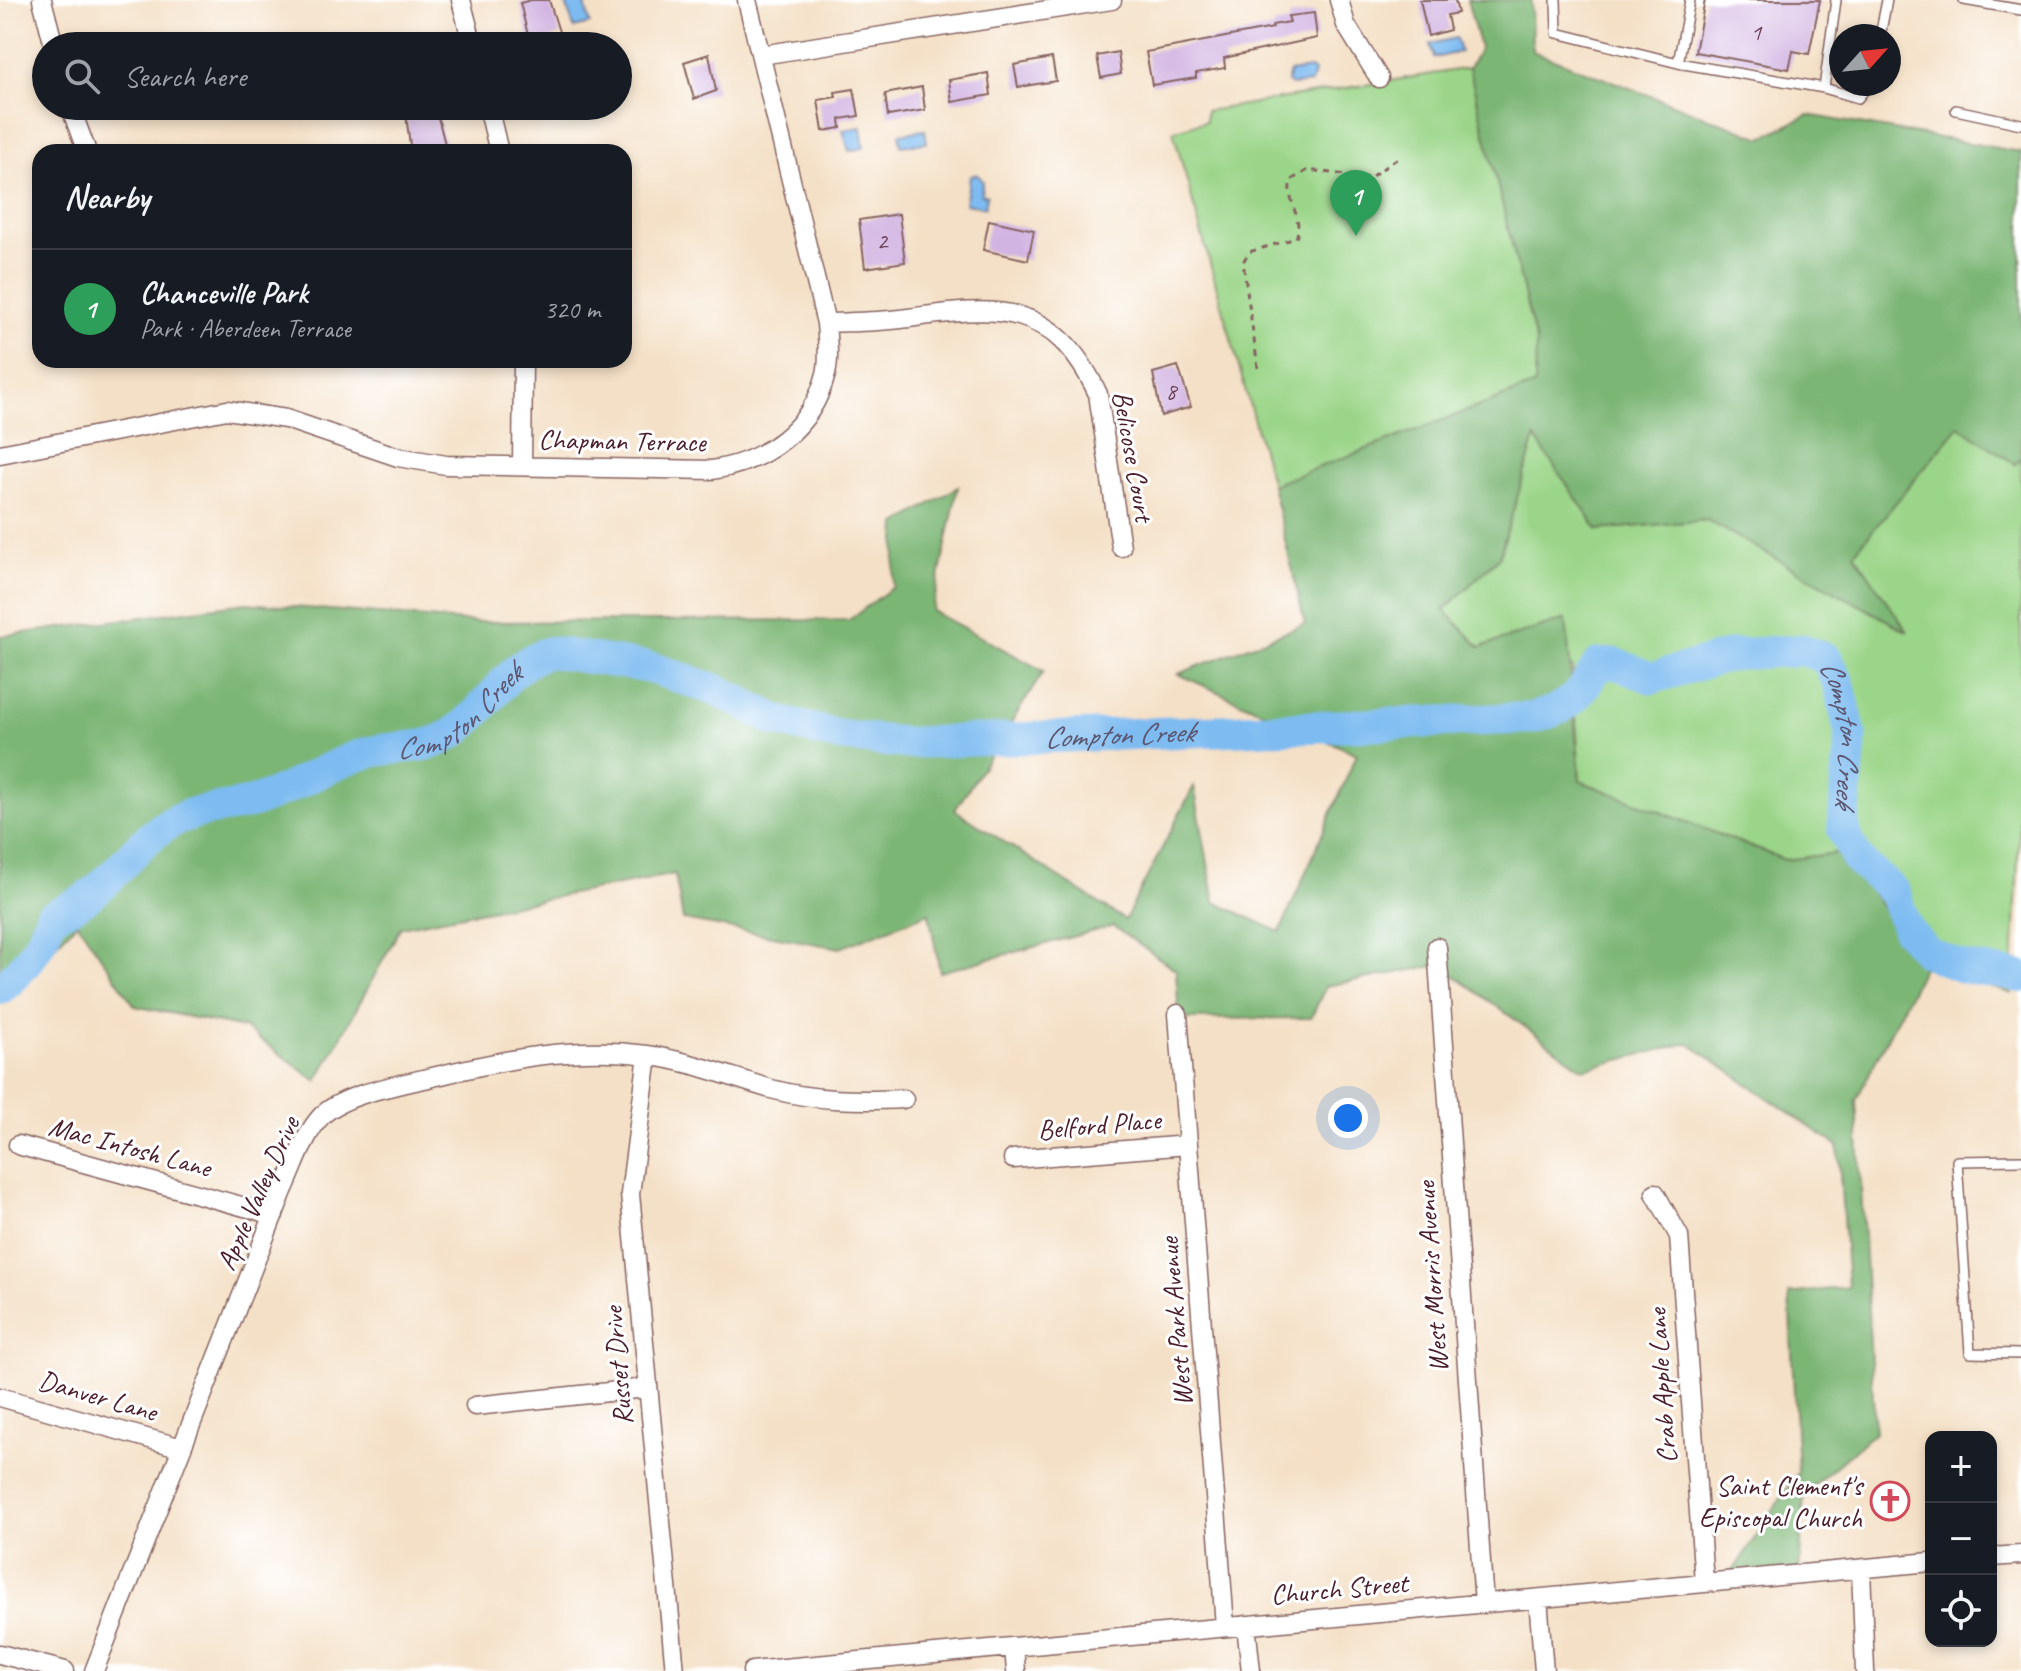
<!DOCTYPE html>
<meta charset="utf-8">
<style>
:root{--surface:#171b24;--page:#20242c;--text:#f1f3f6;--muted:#9ea1a6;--line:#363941;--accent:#d1495b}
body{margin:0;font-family:Caveat,sans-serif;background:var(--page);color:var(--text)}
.controls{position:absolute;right:24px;bottom:24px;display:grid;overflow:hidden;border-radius:16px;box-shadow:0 4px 12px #0003}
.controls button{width:72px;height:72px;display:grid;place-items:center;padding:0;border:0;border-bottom:2px solid var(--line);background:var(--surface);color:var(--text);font:40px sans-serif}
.compass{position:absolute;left:1829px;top:24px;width:72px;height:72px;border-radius:50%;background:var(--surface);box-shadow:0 4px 12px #0003;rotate:63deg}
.you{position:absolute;left:1348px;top:1118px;width:28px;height:28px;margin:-20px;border:6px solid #fff;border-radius:50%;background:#1a73e8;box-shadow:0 0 0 12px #1a73e833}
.badge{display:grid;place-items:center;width:52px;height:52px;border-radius:50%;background:var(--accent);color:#fff;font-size:26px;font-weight:700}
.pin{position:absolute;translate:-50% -66px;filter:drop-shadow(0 2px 4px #0008)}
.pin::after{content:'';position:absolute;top:42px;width:28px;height:24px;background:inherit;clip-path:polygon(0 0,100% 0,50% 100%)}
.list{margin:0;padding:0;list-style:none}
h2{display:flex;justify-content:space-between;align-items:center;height:104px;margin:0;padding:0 32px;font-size:34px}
h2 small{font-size:26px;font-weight:400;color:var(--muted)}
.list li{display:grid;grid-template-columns:52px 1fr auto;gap:24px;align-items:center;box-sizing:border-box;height:120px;padding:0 32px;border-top:2px solid var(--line)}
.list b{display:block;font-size:30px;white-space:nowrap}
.list p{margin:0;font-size:26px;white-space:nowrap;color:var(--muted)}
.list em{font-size:26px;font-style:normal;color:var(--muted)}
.icon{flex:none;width:44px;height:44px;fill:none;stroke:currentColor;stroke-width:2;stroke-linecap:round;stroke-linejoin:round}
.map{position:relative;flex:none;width:2021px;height:1671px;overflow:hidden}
.search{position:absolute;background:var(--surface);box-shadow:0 4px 12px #0003;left:32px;top:32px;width:600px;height:88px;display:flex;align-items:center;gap:20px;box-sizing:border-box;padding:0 28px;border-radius:44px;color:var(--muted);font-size:30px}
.panel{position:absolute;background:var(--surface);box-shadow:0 4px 12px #0003;left:32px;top:144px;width:600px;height:224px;border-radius:24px}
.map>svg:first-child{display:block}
</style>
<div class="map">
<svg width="2021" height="1671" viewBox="0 0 2021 1671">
<rect width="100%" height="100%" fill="#fff"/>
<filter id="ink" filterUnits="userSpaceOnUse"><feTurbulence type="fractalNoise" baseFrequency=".0125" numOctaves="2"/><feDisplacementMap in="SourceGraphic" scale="16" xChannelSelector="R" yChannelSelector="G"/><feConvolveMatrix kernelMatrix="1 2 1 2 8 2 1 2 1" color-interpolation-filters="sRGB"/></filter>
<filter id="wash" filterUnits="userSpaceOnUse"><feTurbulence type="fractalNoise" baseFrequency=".006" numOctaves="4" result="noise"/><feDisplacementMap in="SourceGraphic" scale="32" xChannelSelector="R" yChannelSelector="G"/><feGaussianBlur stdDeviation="1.8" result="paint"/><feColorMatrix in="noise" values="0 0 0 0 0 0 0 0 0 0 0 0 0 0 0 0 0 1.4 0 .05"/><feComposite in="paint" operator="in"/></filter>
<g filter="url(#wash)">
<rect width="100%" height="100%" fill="#f4e0c6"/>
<path fill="#9bd589" stroke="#727a5a" stroke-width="2" d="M1469,68L1536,342V385L1272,485L1173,131L1206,121V111Z
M1959,425L2015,464L2021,458V787L2012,994L1923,967L1844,852L1785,860L1580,781L1573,668L1480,647L1443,610L1499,557L1535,437L1598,530L1707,520L1906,631L1853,553Z"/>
<path fill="#7cb675" stroke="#636a50" stroke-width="2" d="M1467,0H1531L1532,51L1762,138L1808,115L2021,152V458L2015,464L1959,426L1854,553L1908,632L1707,520L1598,530L1535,438L1499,557L1444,610L1480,647L1566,619L1580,781L1785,860L1844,852L1923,967L1856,1100L1875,1432L1804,1494L1799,1578L1724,1585L1798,1472L1789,1294L1848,1287L1838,1146L1688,1043L1583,1069L1440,965L1326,986L1311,1018L1179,1019L1176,970L1113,926L940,972L929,913L840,948L683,920L675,874L401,927L317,1081L244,1028L135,1006L77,922L0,1003V636L246,603L475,622L849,620L893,587L897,524L958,487L932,611L1044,671L955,810L1125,920L1194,786L1215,902L1280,932L1357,754L1178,674L1305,624L1272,485L1535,385L1536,342L1469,68L1480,48Z"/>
<path fill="#7dbbf1" stroke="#646d8e" stroke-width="2" d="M565,0H584L590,24L574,28Z
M1456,38L1460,52L1434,58L1430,44Z
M1310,69L1314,72L1311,83L1292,85L1287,82L1290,72Z
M861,127L864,148L849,151L843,130Z
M925,130L927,143L901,146L899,134Z
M977,174L983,181L981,194L987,196L985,207L965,204L970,176Z"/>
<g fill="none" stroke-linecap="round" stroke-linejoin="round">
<path stroke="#7dbbf1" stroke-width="32" id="s1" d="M0,989C22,973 44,942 51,916C66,909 81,903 94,892C122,870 142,836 176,820C200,808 227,810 253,802C294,789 330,763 371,752C395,746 420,750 443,739C485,719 504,663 550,652L652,668L719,691L777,721L840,736L906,743L1533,718C1570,708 1579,697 1599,664H1617L1652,678L1732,655L1803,650L1827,659L1839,684L1851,736L1843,830L1857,859L1894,892L1907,929L1927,952L1962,967L2021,977"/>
</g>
<g id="blocks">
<path fill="#d2b4e2" d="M531,0H549L560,35L530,43L520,3Z
M1420,0H1455L1458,13L1447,15L1450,30L1428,36Z
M1705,0H1820L1809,54L1793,51L1789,69L1695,52Z
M1314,13L1317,38L1224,58L1225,68L1196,73V78L1152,85L1146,52L1273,28L1272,25L1290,22L1288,16Z
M1118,52L1121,74L1101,78L1097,56Z
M709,54L716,91L694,99L684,62Z
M1052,58L1056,81L1018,87L1014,65Z
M988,73L991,95L952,102L949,80Z
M922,87L925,110L888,116L885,94Z
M854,89L859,116L840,119L841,128L823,131L818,100L836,97L835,92Z
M435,106L445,144L411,152L405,108Z
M899,214L905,262L865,268L859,220Z
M989,220L1034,230L1028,260L983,250Z
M1178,366L1191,407L1161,416L1153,373Z"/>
</g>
</g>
<g filter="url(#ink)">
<use href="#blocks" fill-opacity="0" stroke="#866361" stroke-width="2"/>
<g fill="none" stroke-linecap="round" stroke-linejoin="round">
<g stroke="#866361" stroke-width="12">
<path id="service" d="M1556,0L1557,33L1678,63L1824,88
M1836,0L1824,88L1858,98L1869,84
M1964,0L2021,10
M1880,36L1887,0
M1678,63L1690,0
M1956,110L2021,124
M2021,1160L1957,1161L1970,1353L2021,1354"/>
</g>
<g stroke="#866361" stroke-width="21">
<path id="minor" d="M42,0L54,46
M461,0L473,46
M1339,0L1346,25L1379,78
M761,55L1112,0
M70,106L87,152
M488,106L499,152
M826,323C851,322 876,322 901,319C992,307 1052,296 1098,394L1121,547
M0,454L227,410L286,419L398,457L446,465L712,470C766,462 812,428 826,374C830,358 827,339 826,323L747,0
M522,466L523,360
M1437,947L1484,1604
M1178,1014L1225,1626
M648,1055L630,1194L675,1671
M18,1145L274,1215
M1013,1159L1188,1145
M1655,1193L1679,1236L1704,1582
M0,1397L182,1448
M475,1406L647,1388
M1991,1557L2021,1555
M1861,1569L1865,1671
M1538,1599L1544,1671
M1246,1625L1251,1671
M1014,1648L1016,1671
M0,1654L65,1671
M94,1671L283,1191C294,1168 302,1140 318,1120C339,1093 405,1084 437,1076C507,1059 575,1045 647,1055C690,1061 730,1077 771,1089C815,1101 859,1101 904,1099
M752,1671L1931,1562"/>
</g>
<path stroke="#866361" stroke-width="3" stroke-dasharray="6 6" stroke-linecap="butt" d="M1258,368L1243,262L1249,252L1296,238C1304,218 1285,200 1291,180L1308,170L1369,178L1398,158"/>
<use href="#service" stroke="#fff" stroke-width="9"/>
<use href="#minor" stroke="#fff" stroke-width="18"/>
</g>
</g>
<defs>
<g id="church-ring" transform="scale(2)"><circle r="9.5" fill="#fff" stroke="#d1495b" stroke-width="1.5"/><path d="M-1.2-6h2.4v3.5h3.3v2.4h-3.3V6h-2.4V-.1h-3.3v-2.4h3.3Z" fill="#d1495b"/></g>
</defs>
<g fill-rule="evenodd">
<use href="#church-ring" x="1890" y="1501"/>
</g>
<g text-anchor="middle" stroke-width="6" stroke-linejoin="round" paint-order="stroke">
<g font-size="24" fill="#6c4459">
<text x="1756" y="40">1</text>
<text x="882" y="249">2</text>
<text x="1171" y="399">8</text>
</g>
<g font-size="28" fill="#4a1f2b" stroke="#fff">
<text transform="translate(622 440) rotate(1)" y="10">Chapman Terrace</text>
<text transform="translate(1134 456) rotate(80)" y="10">Belicose Court</text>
<text transform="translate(1099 1124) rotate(-5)" y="10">Belford Place</text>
<text transform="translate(130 1146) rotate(15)" y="10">Mac Intosh Lane</text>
<text transform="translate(257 1193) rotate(-66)" y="10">Apple Valley Drive</text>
<text transform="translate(1431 1277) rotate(-94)" y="10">West Morris Avenue</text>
<text transform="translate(1175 1322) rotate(-95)" y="10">West Park Avenue</text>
<text transform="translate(617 1366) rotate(-95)" y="10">Russet Drive</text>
<text transform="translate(1661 1386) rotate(-94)" y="10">Crab Apple Lane</text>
<text transform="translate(98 1395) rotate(16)" y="10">Danver Lane</text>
<text transform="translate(1339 1588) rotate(-5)" y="10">Church Street</text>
</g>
<g font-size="28" fill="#4a1f2b" stroke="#fff" text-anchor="end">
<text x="1862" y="1495">Saint Clement's<tspan x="1862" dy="32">Episcopal Church</tspan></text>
</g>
<g font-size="30" font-style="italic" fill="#5c5670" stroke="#fff">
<text dy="10" stroke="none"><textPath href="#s1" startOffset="558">Compton Creek</textPath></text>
<text dy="10" stroke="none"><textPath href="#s1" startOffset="1254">Compton Creek</textPath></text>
<text dy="10" stroke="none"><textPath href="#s1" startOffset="2070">Compton Creek</textPath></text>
</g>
</g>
</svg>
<div class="controls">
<button>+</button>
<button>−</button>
<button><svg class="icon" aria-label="locate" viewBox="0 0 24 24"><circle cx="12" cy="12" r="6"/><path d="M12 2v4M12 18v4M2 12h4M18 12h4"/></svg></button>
</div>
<svg class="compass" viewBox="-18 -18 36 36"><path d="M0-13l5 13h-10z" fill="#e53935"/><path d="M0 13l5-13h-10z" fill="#9ea1a6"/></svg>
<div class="you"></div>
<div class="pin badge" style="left:1356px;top:236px;background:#2e9e5b">1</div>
<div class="search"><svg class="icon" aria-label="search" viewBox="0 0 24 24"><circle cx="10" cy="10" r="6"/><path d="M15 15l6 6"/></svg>Search here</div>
<section class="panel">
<h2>Nearby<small></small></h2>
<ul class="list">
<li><span class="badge" style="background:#2e9e5b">1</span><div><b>Chanceville Park</b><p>Park · Aberdeen Terrace</p></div><em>320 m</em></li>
</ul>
</section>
</div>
